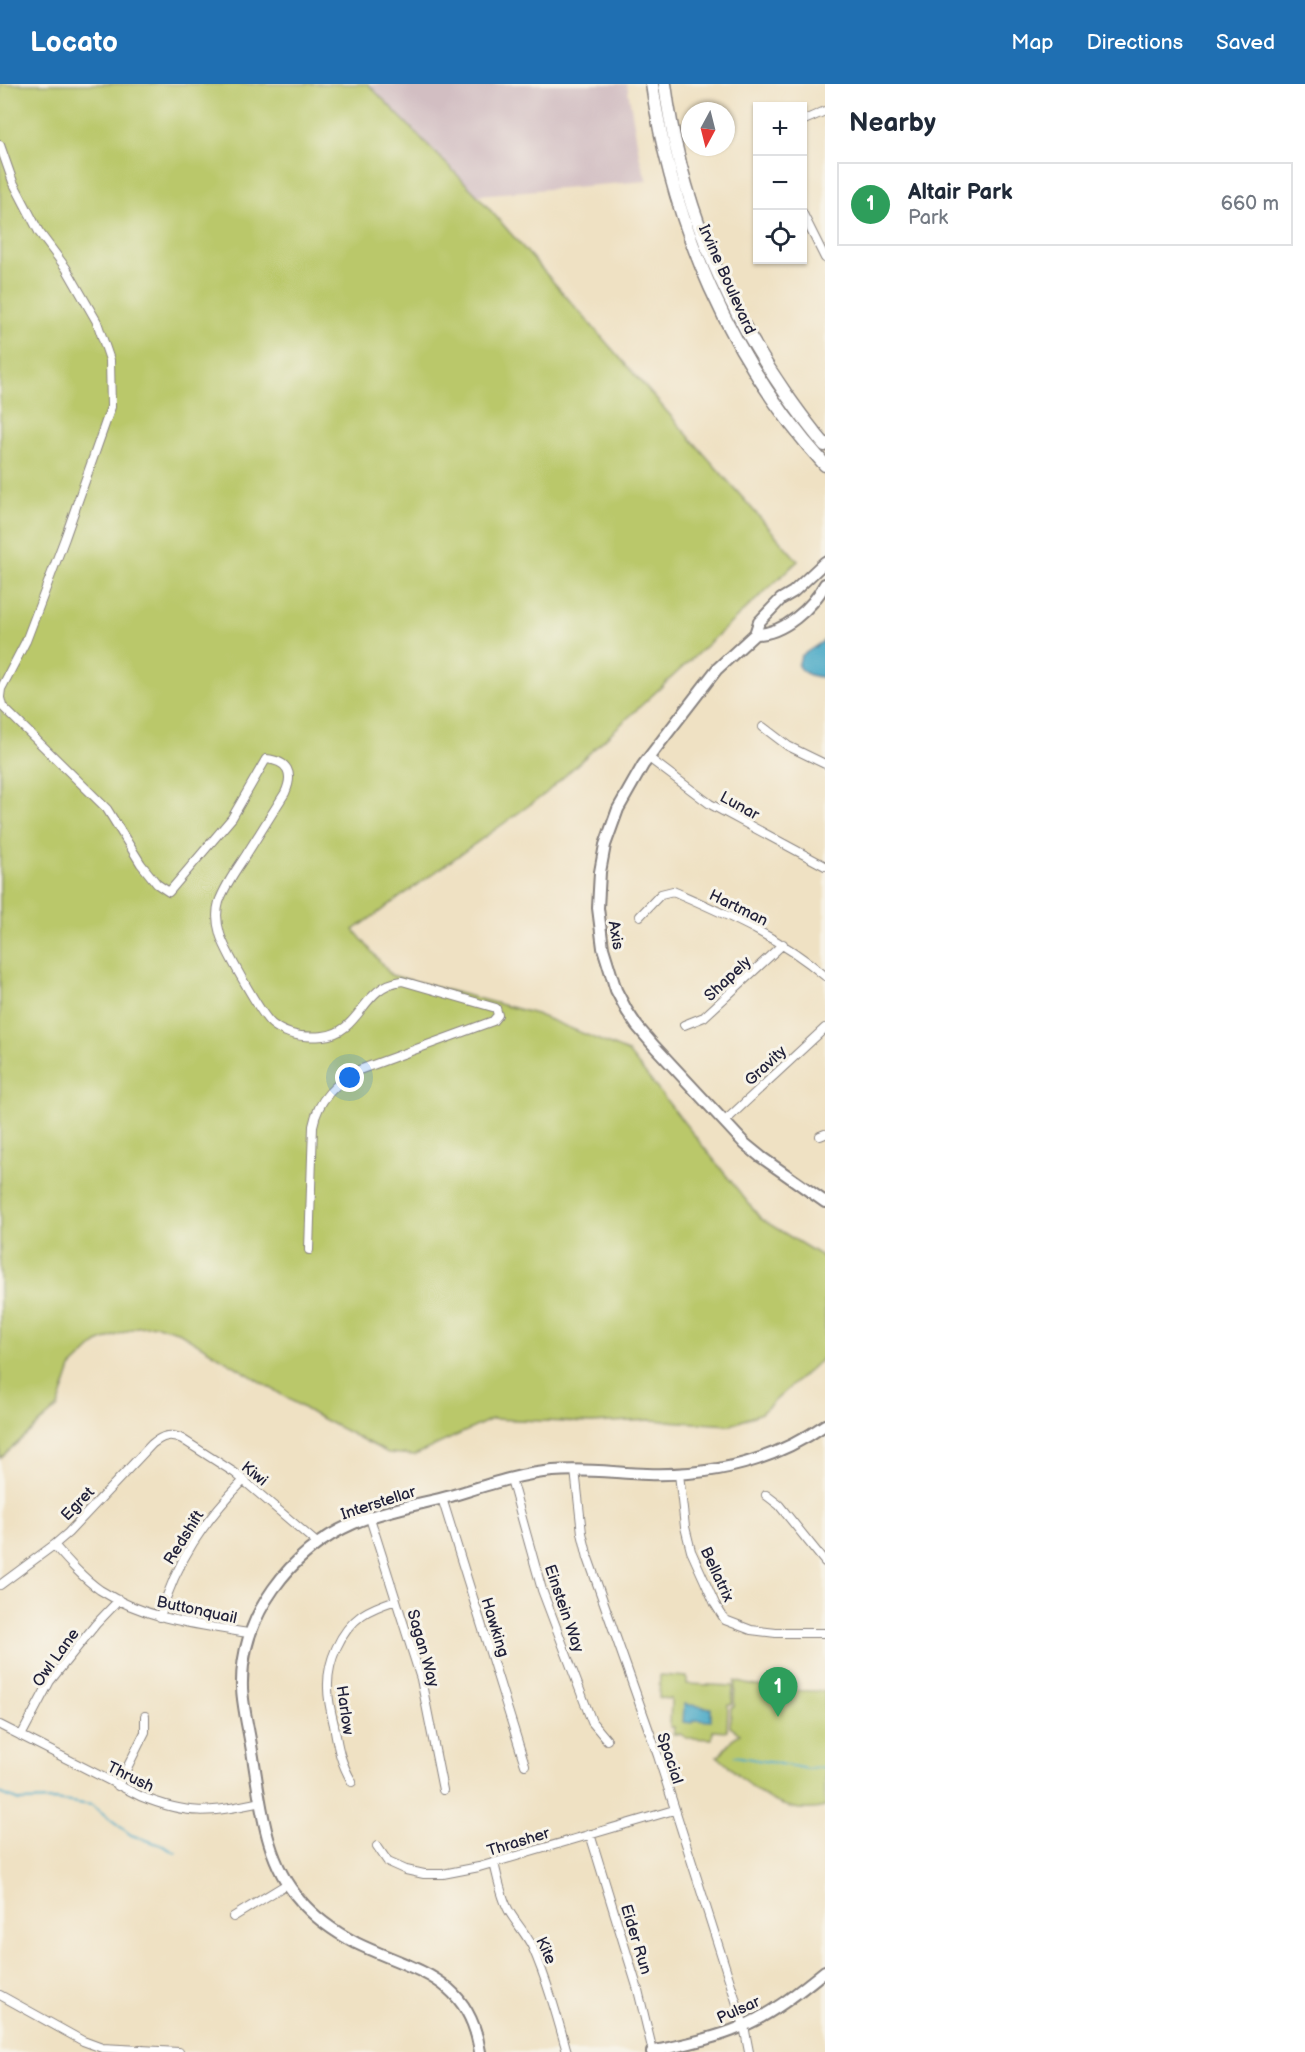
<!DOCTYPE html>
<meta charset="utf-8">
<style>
:root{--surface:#fff;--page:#f2f2f3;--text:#1f2937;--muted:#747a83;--line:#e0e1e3;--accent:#1f6fb2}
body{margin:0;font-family:"Balsamiq Sans",sans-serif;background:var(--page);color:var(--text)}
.controls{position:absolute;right:18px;top:18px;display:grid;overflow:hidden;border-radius:0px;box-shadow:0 2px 4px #0004}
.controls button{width:54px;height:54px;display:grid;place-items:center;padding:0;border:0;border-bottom:2px solid var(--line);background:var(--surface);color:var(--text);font:30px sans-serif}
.compass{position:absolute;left:681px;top:18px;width:54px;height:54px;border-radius:50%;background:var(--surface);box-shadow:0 2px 4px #0004;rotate:187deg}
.you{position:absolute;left:350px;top:994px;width:21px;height:21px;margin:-15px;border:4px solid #fff;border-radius:50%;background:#1a73e8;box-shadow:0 0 0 9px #1a73e833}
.badge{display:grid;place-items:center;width:39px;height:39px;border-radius:50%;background:var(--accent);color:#fff;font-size:20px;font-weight:700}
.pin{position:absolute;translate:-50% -50px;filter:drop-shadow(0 2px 3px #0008)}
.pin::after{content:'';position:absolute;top:32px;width:21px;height:18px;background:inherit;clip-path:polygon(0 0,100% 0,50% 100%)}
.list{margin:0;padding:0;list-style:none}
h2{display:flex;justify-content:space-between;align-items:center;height:78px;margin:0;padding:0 24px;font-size:26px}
h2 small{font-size:20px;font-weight:400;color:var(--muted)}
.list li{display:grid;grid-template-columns:39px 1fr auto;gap:18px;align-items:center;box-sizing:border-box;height:84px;margin:0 12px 12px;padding:0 12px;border:2px solid var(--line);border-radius:0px}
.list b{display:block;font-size:22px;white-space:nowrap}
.list p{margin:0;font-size:20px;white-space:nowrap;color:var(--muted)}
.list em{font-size:20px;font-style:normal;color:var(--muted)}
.icon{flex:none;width:33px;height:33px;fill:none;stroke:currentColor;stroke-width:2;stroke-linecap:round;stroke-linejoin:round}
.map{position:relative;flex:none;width:825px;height:1968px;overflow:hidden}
header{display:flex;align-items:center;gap:36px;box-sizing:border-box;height:84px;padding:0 30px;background:var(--accent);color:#fff}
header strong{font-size:28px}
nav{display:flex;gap:33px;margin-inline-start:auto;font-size:21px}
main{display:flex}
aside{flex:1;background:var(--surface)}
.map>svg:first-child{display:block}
</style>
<header>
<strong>Locato</strong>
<nav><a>Map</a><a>Directions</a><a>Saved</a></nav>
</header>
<main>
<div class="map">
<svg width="825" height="1968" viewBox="0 0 825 1968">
<rect width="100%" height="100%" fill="#f7f3e8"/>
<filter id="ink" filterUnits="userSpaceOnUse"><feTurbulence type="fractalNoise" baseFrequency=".0167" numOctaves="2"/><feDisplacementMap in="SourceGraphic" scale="12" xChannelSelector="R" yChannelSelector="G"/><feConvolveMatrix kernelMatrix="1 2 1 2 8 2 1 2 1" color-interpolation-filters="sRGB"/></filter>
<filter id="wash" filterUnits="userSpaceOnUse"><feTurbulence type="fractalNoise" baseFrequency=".008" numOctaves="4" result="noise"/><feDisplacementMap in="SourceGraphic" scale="24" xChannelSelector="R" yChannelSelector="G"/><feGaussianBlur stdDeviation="1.35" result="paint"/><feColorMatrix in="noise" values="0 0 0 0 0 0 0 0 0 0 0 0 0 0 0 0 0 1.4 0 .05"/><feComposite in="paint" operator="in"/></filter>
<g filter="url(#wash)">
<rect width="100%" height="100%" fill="#efe1c3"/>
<path fill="#d2bec2" d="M368,0H627L640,75L647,97L477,111Z"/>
<path fill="#bac86a" stroke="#6e7552" stroke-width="1.5" d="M0,0H368L477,111L798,477L545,710L354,846L391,891L536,930L628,968L761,1135L825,1174V1272L761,1329L731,1341L650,1336L592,1339L492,1335L415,1371L388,1369L315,1331L177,1247L157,1241L137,1243L97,1259L71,1284L58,1323L0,1374Z
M660,1591L687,1593V1600L733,1602L732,1620H728L727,1647L713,1646L712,1655L687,1654L680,1650H673L674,1643H670L671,1615L659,1614Z
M735,1597C765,1606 794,1607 825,1607V1723C777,1735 749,1699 717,1672L720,1671L732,1655L740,1650L730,1643L731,1623H734Z"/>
<path fill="#46a8c6" stroke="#346580" stroke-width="1.5" d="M825,556V593C814,593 804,591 798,582L801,572Z
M684,1620L711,1624V1637L694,1636L693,1639L683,1638Z"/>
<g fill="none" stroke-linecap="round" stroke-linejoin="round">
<path stroke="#46a8c6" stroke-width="2" d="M735,1672L808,1685L825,1683
M0,1709L19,1717L55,1716L92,1721L131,1751L161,1761L176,1769"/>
</g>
</g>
<g filter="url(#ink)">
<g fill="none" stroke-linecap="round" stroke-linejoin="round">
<g stroke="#88827f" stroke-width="10">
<path id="street" d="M802,37L825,27
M0,61L13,98L39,148L66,184L97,238L110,276L111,323L65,454L26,557L1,605L0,613
M802,128L825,174
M0,614L2,622L107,725L141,780L157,800L169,808L232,734L266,675C288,677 294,689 285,709C272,730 259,750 246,771C236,786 225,801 219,818C216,828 217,840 220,850C224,864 261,931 272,940C287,952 304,954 323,952C362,948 361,902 402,897L496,924L498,931L493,937L359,986C336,999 318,1015 313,1042L309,1166
M763,643L788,662L825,680
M649,674L710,720L825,782
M640,832L661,810L673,807C727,831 780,853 825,892
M684,941L704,933L783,860
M724,1038L825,944
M820,1052L825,1050
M575,1386L582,1449L588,1474L658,1672L744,1942L749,1968
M679,1390L685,1443L691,1467L715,1520L725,1536L751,1546L776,1549H825
M511,1395L542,1506L592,1638L607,1656
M766,1411L779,1421L825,1478
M442,1414L525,1681
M370,1434L421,1595L443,1706
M54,1461C68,1477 83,1494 100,1506C145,1535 198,1541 249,1549
M0,1501L54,1461L68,1449L152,1360C162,1352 170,1349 182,1355L235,1389L318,1460
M160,1533C176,1477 204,1437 244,1396
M0,1641L140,1712C189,1732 209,1729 261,1718
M21,1652L50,1597L96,1540L119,1516
M352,1698C340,1677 338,1664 334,1641C331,1629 328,1616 328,1604C327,1578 340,1547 362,1531C372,1524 384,1520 396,1516
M118,1702L145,1648V1632
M590,1750L638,1906L653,1968
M377,1762L388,1778L406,1786L424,1790H443L479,1783L674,1726
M494,1779C498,1795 501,1813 509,1827C516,1839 526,1850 532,1862C547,1896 557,1932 567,1968
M233,1833L287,1800
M0,1911L83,1957L102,1964L179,1968"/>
</g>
<g stroke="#88827f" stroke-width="14">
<path id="secondary" d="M825,478L793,508L781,515L759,538L755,550L717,585L643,681L618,725L605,761L600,788L598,824L603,864L616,906L627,927L637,942L655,963L745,1060L761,1073L825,1118
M755,550C783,551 813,523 825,500
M140,1968V1967
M480,1968C469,1891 413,1887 356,1859C335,1848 315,1834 300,1816C264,1776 261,1719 252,1667C249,1647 243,1625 242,1604C240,1532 290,1467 354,1439C381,1427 421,1420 451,1412C484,1402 518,1390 553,1387C585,1384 616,1389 647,1390C711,1392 772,1378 825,1341
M652,1968C681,1961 713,1955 741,1943C772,1930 799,1908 825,1887"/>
</g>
<g stroke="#88827f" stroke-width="15">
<path id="primary" d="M652,0C672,140 730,276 825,381
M665,0C679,111 722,218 786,310C798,327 811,345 825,361"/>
</g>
<use href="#street" stroke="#fff" stroke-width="8"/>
<use href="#secondary" stroke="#fff" stroke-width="10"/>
<use href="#primary" stroke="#fff" stroke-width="12"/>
</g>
</g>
<g text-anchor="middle" stroke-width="6" stroke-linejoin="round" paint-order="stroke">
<g font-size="16" fill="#22223b" stroke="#f7f3e8">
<text transform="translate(728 195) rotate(66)" y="6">Irvine Boulevard</text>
<text transform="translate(740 721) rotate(29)" y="6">Lunar</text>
<text transform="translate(739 823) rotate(26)" y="6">Hartman</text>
<text transform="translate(617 851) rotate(80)" y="6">Axis</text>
<text transform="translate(727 894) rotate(-43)" y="6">Shapely</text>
<text transform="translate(765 981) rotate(-43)" y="6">Gravity</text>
<text transform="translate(255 1389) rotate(39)" y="6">Kiwi</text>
<text transform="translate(378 1418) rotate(-18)" y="6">Interstellar</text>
<text transform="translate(77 1419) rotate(-46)" y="6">Egret</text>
<text transform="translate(183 1453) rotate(-58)" y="6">Redshift</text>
<text transform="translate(718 1490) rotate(65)" y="6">Bellatrix</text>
<text transform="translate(565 1524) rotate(71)" y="6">Einstein Way</text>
<text transform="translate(197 1525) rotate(12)" y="6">Buttonquail</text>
<text transform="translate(496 1543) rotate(73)" y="6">Hawking</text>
<text transform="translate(424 1564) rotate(74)" y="6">Sagan Way</text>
<text transform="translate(55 1573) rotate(-54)" y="6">Owl Lane</text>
<text transform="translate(346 1626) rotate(82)" y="6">Harlow</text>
<text transform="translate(671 1674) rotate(72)" y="6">Spacial</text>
<text transform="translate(131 1692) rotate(26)" y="6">Thrush</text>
<text transform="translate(518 1757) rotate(-17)" y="6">Thrasher</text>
<text transform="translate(637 1855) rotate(73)" y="6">Eider Run</text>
<text transform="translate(547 1866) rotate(66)" y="6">Kite</text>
<text transform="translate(738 1925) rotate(-24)" y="6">Pulsar</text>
</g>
</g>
</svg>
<div class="controls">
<button>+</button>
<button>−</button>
<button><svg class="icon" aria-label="locate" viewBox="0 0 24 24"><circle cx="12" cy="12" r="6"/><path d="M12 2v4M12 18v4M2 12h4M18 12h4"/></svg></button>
</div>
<svg class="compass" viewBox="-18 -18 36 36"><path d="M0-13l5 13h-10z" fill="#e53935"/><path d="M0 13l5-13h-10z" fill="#747a83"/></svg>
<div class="you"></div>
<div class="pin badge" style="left:778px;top:1633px;background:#2e9e5b">1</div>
</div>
<aside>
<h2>Nearby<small></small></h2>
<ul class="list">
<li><span class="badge" style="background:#2e9e5b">1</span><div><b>Altair Park</b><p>Park</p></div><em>660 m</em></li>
</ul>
</aside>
</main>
